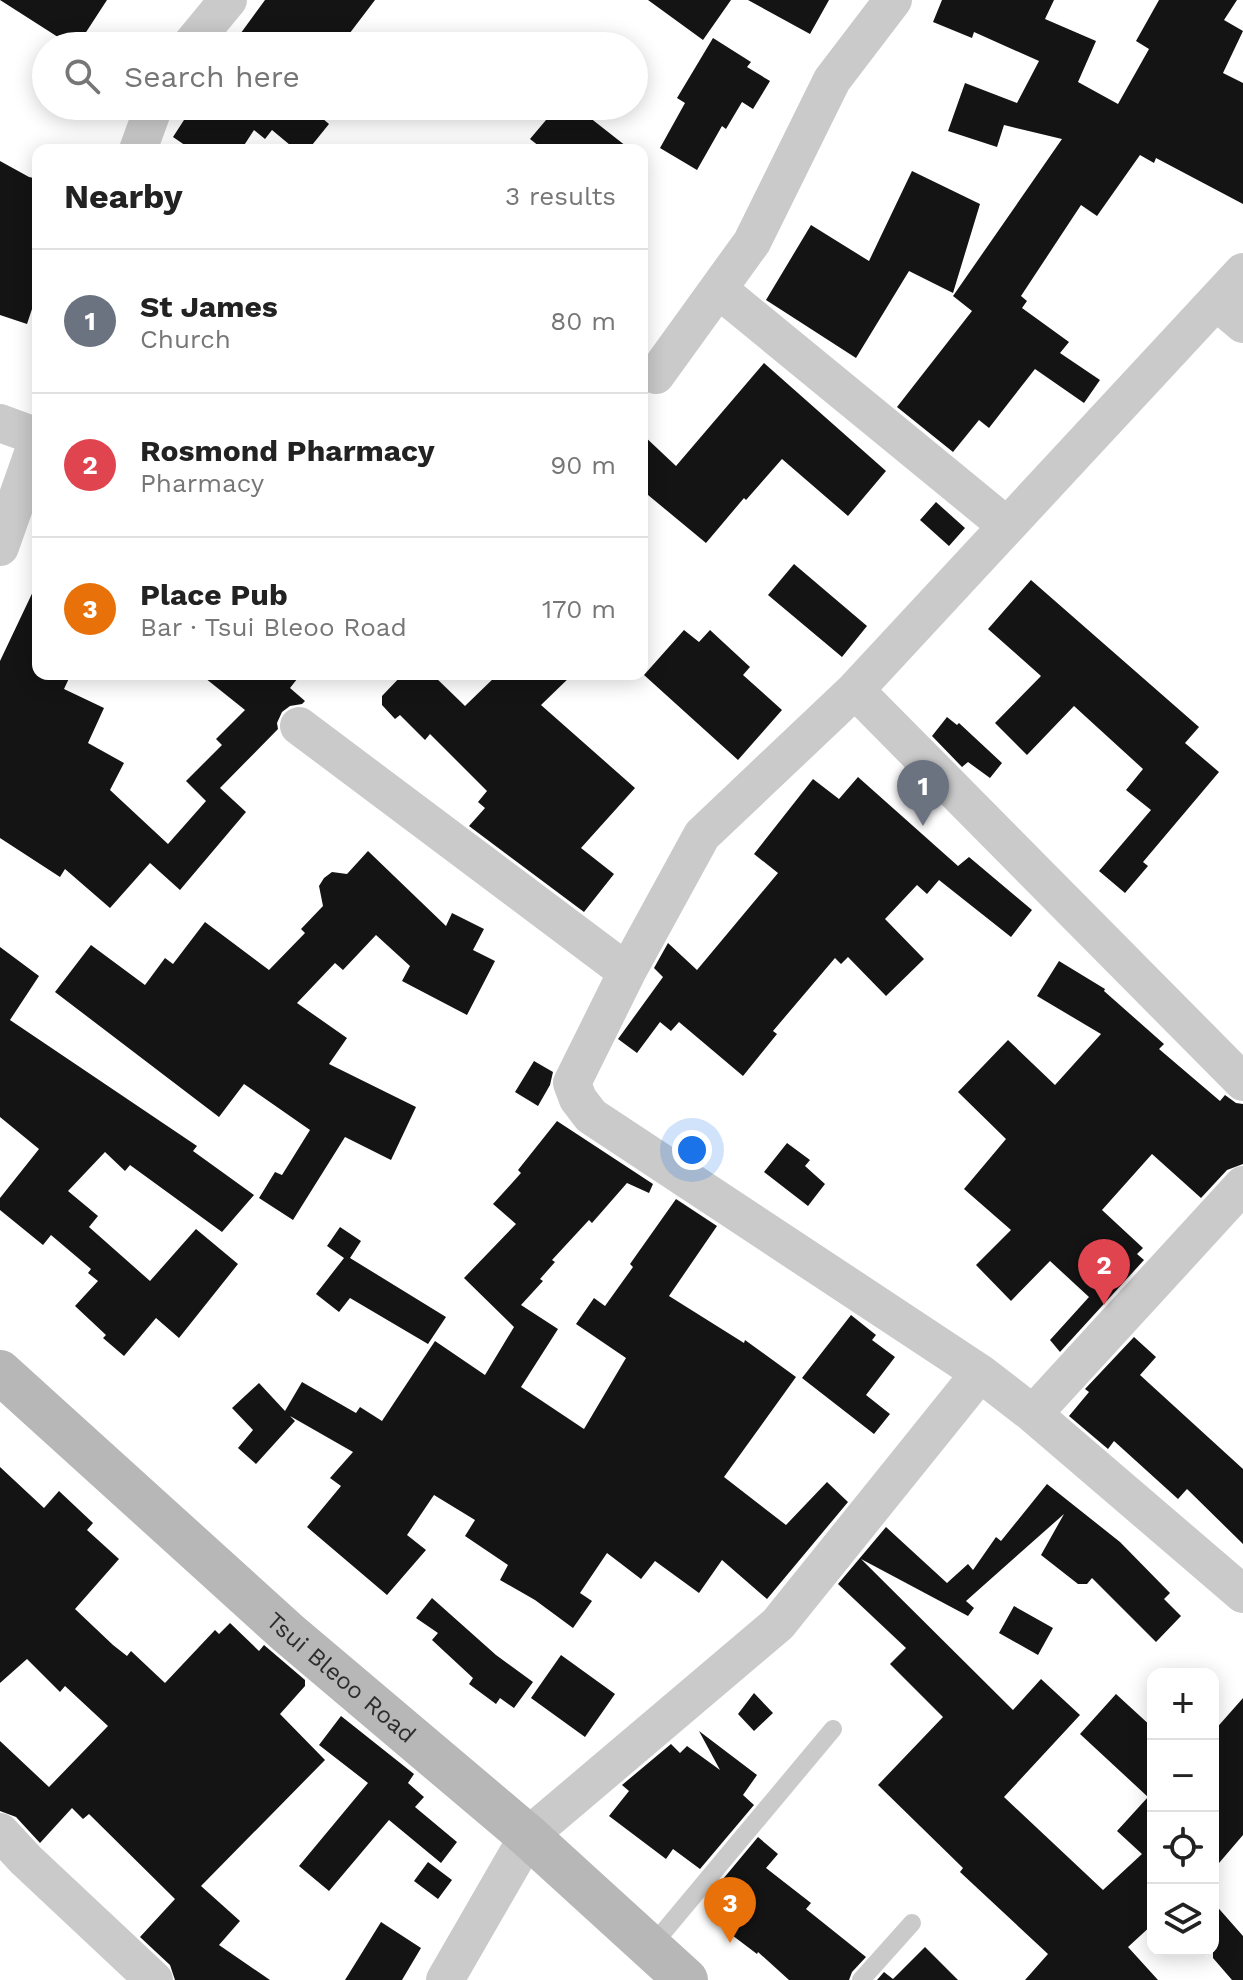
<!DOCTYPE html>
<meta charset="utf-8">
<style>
:root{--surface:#fff;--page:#f2f2f2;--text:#222;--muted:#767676;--line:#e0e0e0;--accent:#1a73e8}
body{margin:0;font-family:"Work Sans",sans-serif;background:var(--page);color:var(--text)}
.controls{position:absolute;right:24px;bottom:24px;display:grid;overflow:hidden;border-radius:16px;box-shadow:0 4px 20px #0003}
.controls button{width:72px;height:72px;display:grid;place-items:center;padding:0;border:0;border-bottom:2px solid var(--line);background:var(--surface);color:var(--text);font:40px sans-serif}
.you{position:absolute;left:692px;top:1150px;width:28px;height:28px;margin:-20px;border:6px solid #fff;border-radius:50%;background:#1a73e8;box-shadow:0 0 0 12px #1a73e833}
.badge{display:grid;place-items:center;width:52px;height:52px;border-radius:50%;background:var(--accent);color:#fff;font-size:26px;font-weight:700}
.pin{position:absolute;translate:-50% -66px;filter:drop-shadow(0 2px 4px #0008)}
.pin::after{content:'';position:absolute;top:42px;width:28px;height:24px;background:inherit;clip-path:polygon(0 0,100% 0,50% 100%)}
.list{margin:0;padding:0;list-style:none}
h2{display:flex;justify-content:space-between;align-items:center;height:104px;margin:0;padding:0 32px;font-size:34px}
h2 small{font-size:26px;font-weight:400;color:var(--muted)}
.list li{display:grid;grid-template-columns:52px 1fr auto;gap:24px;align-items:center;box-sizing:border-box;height:144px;padding:0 32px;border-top:2px solid var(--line)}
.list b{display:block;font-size:30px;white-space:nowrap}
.list p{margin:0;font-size:26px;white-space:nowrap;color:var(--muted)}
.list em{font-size:26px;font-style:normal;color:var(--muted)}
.icon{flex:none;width:44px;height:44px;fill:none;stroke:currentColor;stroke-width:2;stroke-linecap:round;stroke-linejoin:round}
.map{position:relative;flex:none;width:1243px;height:1980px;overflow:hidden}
.search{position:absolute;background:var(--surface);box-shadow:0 4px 20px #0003;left:32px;top:32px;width:616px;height:88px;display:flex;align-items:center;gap:20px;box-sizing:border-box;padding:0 28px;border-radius:44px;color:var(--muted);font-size:30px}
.panel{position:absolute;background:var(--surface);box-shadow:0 4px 20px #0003;left:32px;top:144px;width:616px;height:536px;border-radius:16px}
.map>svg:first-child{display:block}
</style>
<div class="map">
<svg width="1243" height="1980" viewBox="0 0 1243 1980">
<rect width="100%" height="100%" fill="#fff"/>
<path fill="#141414" d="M0,0H107L77,46H72Z
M265,0H375L340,46H251L238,37Z
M648,0H731L703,40Z
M748,0H829L810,34Z
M942,0H1054L1045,19L1096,41L1078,82L1118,104L1149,49L1136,41L1159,0H1237L1224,20L1243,31L1223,73L1243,83V204L1156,158L1154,163L1140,155L1097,216L1081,205L1021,296L1027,301L1022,308L1069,342L1060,353L1100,380L1084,403L1035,369L989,428L979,420L953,452L897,407L972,311L953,296L1062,139L1004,125L997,147L948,131L965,83L1017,103L1039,61L974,32L972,38L933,22Z
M713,38L751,62L747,67L770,81L753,109L742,102L726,129L722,126L697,170L660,148L685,103L677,98Z
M193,106H308L329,124L308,150H296L272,130L265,139L254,130L241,150H192L173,137Z
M528,106H575L631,150H544L530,139L546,120Z
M0,161L29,177L38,179V291L27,324L0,315Z
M912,171L980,204L953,293L909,271L856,358L766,300L811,225L869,261Z
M764,363L886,471L848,516L782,459L746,500L744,498L706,543L642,490V434L676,466Z
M936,502L965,528L949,546L920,520Z
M794,564L867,626L842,657L768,595Z
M1031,580L1199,727L1185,743L1219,772L1143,862L1148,866L1125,893L1099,871L1151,810L1126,790L1143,769L1074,706L1027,755L995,723L1041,676L988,629Z
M38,581V674H71L64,689L104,708L88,743L124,763L110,790L168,844L206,801L186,781L222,745L216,739L245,710L200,674H301L290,688L305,701L302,704L290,706L282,712L277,723L278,729L220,788L246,812L180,890L150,863L110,908L65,869L60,877L0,838V661Z
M684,630L699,642L710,630L750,667L743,675L782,710L738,760L644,675Z
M403,674H432L465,706L498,674H573L541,705L635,788L581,848L614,874L584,912L469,826L485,808L478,802L487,791L430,734L425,740L400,715L395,719L382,705V696Z
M947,717L957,725L959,723L1002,763L990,778L968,762L962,767L932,736Z
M858,777L958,866L969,857L1032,910L1011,937L939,880L927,894L917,885L885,919L924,959L886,996L848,957L841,964L835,958L773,1031L777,1034L743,1076L679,1022L671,1031L660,1022L637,1053L618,1039L663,977L654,968L668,943L697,970L778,873L754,854L813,779L839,799Z
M368,851L446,926L452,913L484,929L473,950L495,961L467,1015L402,981L410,966L376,935L343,970L335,963L297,1003L347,1038L329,1064L416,1107L391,1160L345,1137L293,1220L259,1198L275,1172L282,1175L310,1130L244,1084L219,1117L55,992L91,945L145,985L165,958L173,964L205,922L269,970L305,933L301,929L323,906L319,886L324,878L332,872L347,874Z
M0,947L39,976L10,1020L197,1146L193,1151L254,1195L222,1232L130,1165L125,1171L105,1152L68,1191L98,1216L89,1227L150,1281L196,1229L238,1264L179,1338L156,1318L124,1356L103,1338L106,1335L75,1306L98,1281L88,1273L91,1269L51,1235L43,1245L0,1210V1198L39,1149L0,1117Z
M1059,961L1105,989L1104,991L1164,1044L1159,1049L1220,1101L1225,1095L1236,1103L1243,1104V1164L1227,1170L1201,1198L1152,1154L1102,1210L1143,1248L1137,1254L1144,1260L1060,1352L1050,1340L1089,1297L1050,1261L1011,1301L976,1265L1011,1230L964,1189L1006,1139L958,1092L1008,1040L1055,1085L1101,1034L1037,996Z
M534,1061L553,1072L550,1085L538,1106L515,1092Z
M557,1121L653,1184L649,1193L627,1183L592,1223L589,1220L552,1260L555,1262L540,1279L543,1281L521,1305L558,1329L521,1387L584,1429L626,1358L576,1324L594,1298L605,1306L633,1267L630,1264L676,1199L717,1226L669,1296L744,1343L745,1340L796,1377L724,1477L786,1525L827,1482L848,1502L767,1599L722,1560L699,1593L655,1561L641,1579L607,1553L580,1593L592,1601L573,1628L535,1600L500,1580L508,1565L465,1536L475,1520L434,1495L407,1535L426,1550L387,1595L307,1527L341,1486L330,1478L353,1452L290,1416L295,1421L256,1464L238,1448L253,1430L232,1408L259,1383L285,1411L302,1382L356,1413L360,1407L382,1421L435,1341L485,1375L514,1327L464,1278L516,1224L493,1204L521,1173L518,1170Z
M787,1143L810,1160L805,1166L825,1184L808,1206L764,1172Z
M340,1227L361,1241L350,1258L446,1317L428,1344L350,1298L339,1312L316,1294L344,1258L327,1246Z
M851,1315L876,1335L872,1340L895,1357L866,1395L890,1414L874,1434L802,1378Z
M1134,1337L1156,1357L1140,1375L1243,1469V1544L1187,1489L1178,1499L1114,1441L1108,1449L1069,1416L1089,1392L1085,1389Z
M0,1467L44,1508L59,1491L93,1523L87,1530L119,1559L75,1609L113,1645L127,1656L131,1651L165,1683L215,1630L219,1634L230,1623L259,1651L264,1645L305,1680V1686L280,1714L325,1760L201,1886L240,1921L219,1945L270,1980H175L170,1965L140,1937L175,1899L89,1814L83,1819L72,1808L40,1843L16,1817L0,1811V1741L49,1787L108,1726L65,1686L60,1692L27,1659L0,1683Z
M1047,1484L1120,1542L1170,1593L1164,1599L1181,1616L1156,1642L1092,1578L1087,1584H1078L1041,1555L1064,1514L966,1601L974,1608L968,1616L861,1559L1013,1710L1041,1679L1080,1715L1004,1797L1103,1890L1142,1854L1117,1831L1148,1797L1080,1734L1116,1694L1153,1728V1924L1128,1947L1158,1980H1025L1048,1954L960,1872L963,1868L878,1785L943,1717L890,1664L906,1648L838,1584L886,1527L947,1583L968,1564L973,1570L996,1537L1001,1541Z
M432,1598L496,1655L533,1682L514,1708L500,1698L496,1704L469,1684L473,1678L432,1640L438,1633L416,1618Z
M1014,1606L1053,1628L1038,1655L999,1633Z
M561,1655L615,1694L585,1737L531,1698Z
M754,1693L773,1713L754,1731L738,1714Z
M1243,1698V1835L1213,1870V1732Z
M341,1716L414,1774L408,1783L424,1797L415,1807L457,1842L441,1863L389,1820L329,1891L299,1866L368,1783L319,1745Z
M699,1731L757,1775L743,1795L754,1805L700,1869L673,1849L666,1859L609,1816L629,1791L622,1785L671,1744L680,1753L687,1746L720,1770Z
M758,1837L778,1854L766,1868L811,1903L806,1909L866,1957L852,1972L849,1980H789L758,1952L757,1954L720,1926L733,1908L713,1891Z
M428,1862L452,1880L438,1899L414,1881Z
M1213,1902L1243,1936V1980H1232L1213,1958Z
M381,1922L421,1948L402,1980H345Z
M925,1947L958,1980H877L884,1972L893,1979Z"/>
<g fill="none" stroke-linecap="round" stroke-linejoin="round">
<path stroke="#cacaca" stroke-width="18" d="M650,1948L833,1729
M861,1980L912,1923"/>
<path stroke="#cacaca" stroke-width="38" d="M190,46L228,0
M138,150L154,106
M1243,272L855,690L702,835L627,972L572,1083L578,1099L591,1116L980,1373L1033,1414L1243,1594
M718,289L1007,526
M1216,301L1243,324
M656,375L752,242L832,80L893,0
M0,423L38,437
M0,547L38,439
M855,690L1243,1082
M299,726L627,972
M1033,1414L1243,1185
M0,1832L26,1860L154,1980
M445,1980L528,1836L778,1624L980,1373"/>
<path stroke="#b7b7b7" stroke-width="44" id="s1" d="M0,1372L288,1633L528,1836L686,1980"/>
</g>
<g text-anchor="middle" stroke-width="8" stroke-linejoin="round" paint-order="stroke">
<g font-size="24" fill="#2d2d2d" stroke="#fff">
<text dy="8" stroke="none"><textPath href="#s1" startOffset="458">Tsui Bleoo Road</textPath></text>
</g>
</g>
</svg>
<div class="controls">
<button>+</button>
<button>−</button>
<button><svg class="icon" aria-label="locate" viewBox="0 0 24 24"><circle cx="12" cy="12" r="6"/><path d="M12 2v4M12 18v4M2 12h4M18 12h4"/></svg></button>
<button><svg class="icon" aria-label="layers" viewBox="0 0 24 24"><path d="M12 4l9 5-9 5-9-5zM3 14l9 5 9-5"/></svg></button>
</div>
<div class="you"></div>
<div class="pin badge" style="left:923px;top:826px;background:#6b7280">1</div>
<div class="pin badge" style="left:1104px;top:1305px;background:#e0444e">2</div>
<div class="pin badge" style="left:730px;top:1943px;background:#e8710a">3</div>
<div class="search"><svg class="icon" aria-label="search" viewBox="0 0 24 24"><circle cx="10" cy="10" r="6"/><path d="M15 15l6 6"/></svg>Search here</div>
<section class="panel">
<h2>Nearby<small>3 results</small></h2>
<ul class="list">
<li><span class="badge" style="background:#6b7280">1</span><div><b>St James</b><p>Church</p></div><em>80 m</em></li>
<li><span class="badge" style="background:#e0444e">2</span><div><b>Rosmond Pharmacy</b><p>Pharmacy</p></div><em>90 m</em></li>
<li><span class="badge" style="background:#e8710a">3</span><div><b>Place Pub</b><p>Bar · Tsui Bleoo Road</p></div><em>170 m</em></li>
</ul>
</section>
</div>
